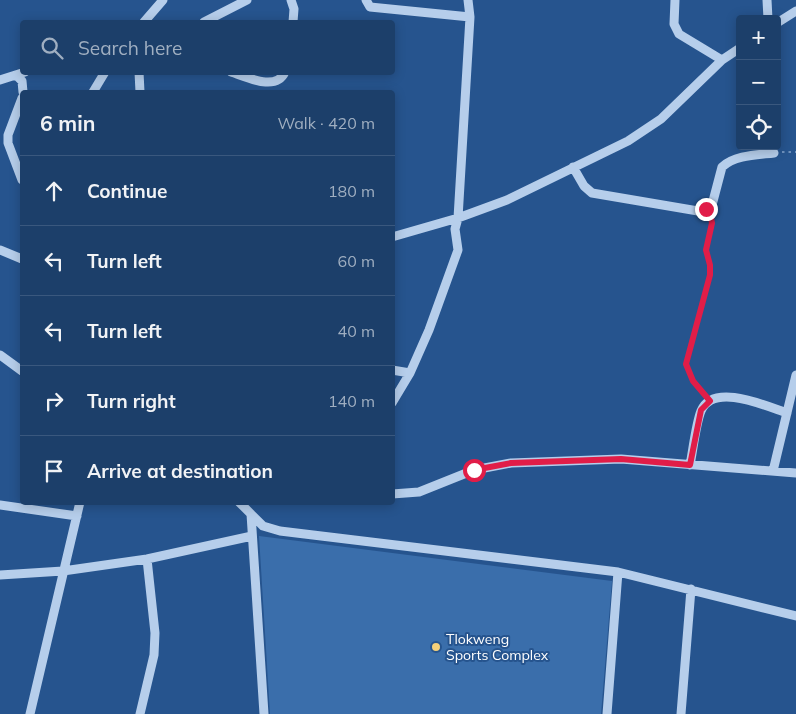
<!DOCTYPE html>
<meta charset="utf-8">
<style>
:root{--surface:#1c3f6a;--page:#294a72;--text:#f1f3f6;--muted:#a0afc1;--line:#3a587e}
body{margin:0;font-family:Mulish,sans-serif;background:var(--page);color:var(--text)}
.controls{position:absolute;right:15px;top:15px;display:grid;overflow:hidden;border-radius:5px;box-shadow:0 2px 12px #0003}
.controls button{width:45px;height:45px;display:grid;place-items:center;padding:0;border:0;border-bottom:1px solid var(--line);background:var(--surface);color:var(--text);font:25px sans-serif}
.stop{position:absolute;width:15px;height:15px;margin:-11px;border:4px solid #e11d48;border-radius:50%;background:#fff}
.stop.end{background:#e11d48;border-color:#fff;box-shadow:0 1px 5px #0008}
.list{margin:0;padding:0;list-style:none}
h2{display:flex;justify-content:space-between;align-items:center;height:65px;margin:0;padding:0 20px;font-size:21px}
h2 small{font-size:16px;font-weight:400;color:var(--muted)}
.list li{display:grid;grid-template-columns:32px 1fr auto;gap:15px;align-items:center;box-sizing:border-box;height:70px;padding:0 20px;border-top:1px solid var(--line)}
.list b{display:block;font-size:19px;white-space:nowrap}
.list em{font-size:16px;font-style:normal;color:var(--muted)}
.icon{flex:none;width:28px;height:28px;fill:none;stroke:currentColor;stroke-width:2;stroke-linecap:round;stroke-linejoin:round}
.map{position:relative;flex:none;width:796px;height:714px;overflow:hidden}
.search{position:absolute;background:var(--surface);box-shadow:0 2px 12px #0003;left:20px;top:20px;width:375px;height:55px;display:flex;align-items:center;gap:12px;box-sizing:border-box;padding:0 18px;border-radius:5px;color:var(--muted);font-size:19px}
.panel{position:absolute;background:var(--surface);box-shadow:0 2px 12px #0003;left:20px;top:90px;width:375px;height:415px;border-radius:5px}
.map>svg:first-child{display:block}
</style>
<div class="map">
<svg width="796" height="714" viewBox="0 0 796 714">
<rect width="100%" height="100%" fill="#26548e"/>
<path fill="#3a6eab" d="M259,536L612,581L601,714H270Z"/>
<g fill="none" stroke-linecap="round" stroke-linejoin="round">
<path stroke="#b6ceeb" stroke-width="1" stroke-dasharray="2.5 4" stroke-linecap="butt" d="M782,152H796
M704,395L689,375L686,364L709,275C710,264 705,254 706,246C708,235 712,227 711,216"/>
<path stroke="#b6ceeb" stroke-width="9" d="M291,0L294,9L293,22
M366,0L370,7L470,17
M675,0L674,24L679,34L722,60
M767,0L768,19
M144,22L163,0
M204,22L247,0
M777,23L796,11
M139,72L140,92
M231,72C247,77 276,92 285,72
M16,75L22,81L23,92
M0,80L25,72
M93,92L105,72
M22,98L8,135V143L22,180
M573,167L584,186L592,193L698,211L706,209L712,205L722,167C735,155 757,155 774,153
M392,237L458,218L507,200L628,141L661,119L722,60L740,48
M0,250L22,259
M0,355L22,371
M392,370L410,373
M392,403L410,373L429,330L458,250L455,229L458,218L470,17L468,0
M690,465C693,450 696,423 701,411C713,382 766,406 787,413
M773,471L796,375
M392,494L419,492L474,470L511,463L621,459L796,473
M239,502L263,526L280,531L618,572L796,616
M0,505L77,516
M251,514L264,714
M0,575L63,571L147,559L252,536
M30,714L80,502
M140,714L154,655L155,633L147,559
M607,714L618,572
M681,714L691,589"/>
</g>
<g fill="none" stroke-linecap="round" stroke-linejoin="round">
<path stroke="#e11d48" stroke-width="6" d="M474,470L511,463L621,459L690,465L701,410L710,401L693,381L686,364L710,275V265L706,250L712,223L709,208L706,209"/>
</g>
<circle fill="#f4d07a" stroke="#26548e" stroke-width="2" cx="436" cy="647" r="5"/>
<g text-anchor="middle" stroke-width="4" stroke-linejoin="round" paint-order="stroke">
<g font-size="14" fill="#fff" stroke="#26548e" text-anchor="start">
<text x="446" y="644">Tlokweng<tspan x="446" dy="16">Sports Complex</tspan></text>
</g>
</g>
</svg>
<div class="controls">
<button>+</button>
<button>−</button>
<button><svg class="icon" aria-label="locate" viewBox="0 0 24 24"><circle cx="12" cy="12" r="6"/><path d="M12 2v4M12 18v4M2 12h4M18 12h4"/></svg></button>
</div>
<div class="stop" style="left:474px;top:470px"></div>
<div class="stop end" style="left:706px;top:209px"></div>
<div class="search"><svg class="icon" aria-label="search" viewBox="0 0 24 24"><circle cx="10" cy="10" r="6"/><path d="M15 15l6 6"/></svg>Search here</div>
<section class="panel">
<h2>6 min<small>Walk · 420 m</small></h2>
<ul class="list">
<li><svg class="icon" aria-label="ahead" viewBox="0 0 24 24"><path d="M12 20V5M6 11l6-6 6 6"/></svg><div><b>Continue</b></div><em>180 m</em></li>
<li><svg class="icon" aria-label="left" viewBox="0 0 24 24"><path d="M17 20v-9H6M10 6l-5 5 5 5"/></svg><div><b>Turn left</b></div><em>60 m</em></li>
<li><svg class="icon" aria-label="left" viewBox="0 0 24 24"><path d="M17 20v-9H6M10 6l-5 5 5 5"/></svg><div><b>Turn left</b></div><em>40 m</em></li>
<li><svg class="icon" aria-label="right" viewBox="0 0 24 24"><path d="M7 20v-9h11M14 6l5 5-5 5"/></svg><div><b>Turn right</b></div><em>140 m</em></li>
<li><svg class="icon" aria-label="arrive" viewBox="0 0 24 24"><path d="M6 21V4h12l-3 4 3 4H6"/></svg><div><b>Arrive at destination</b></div></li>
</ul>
</section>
</div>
